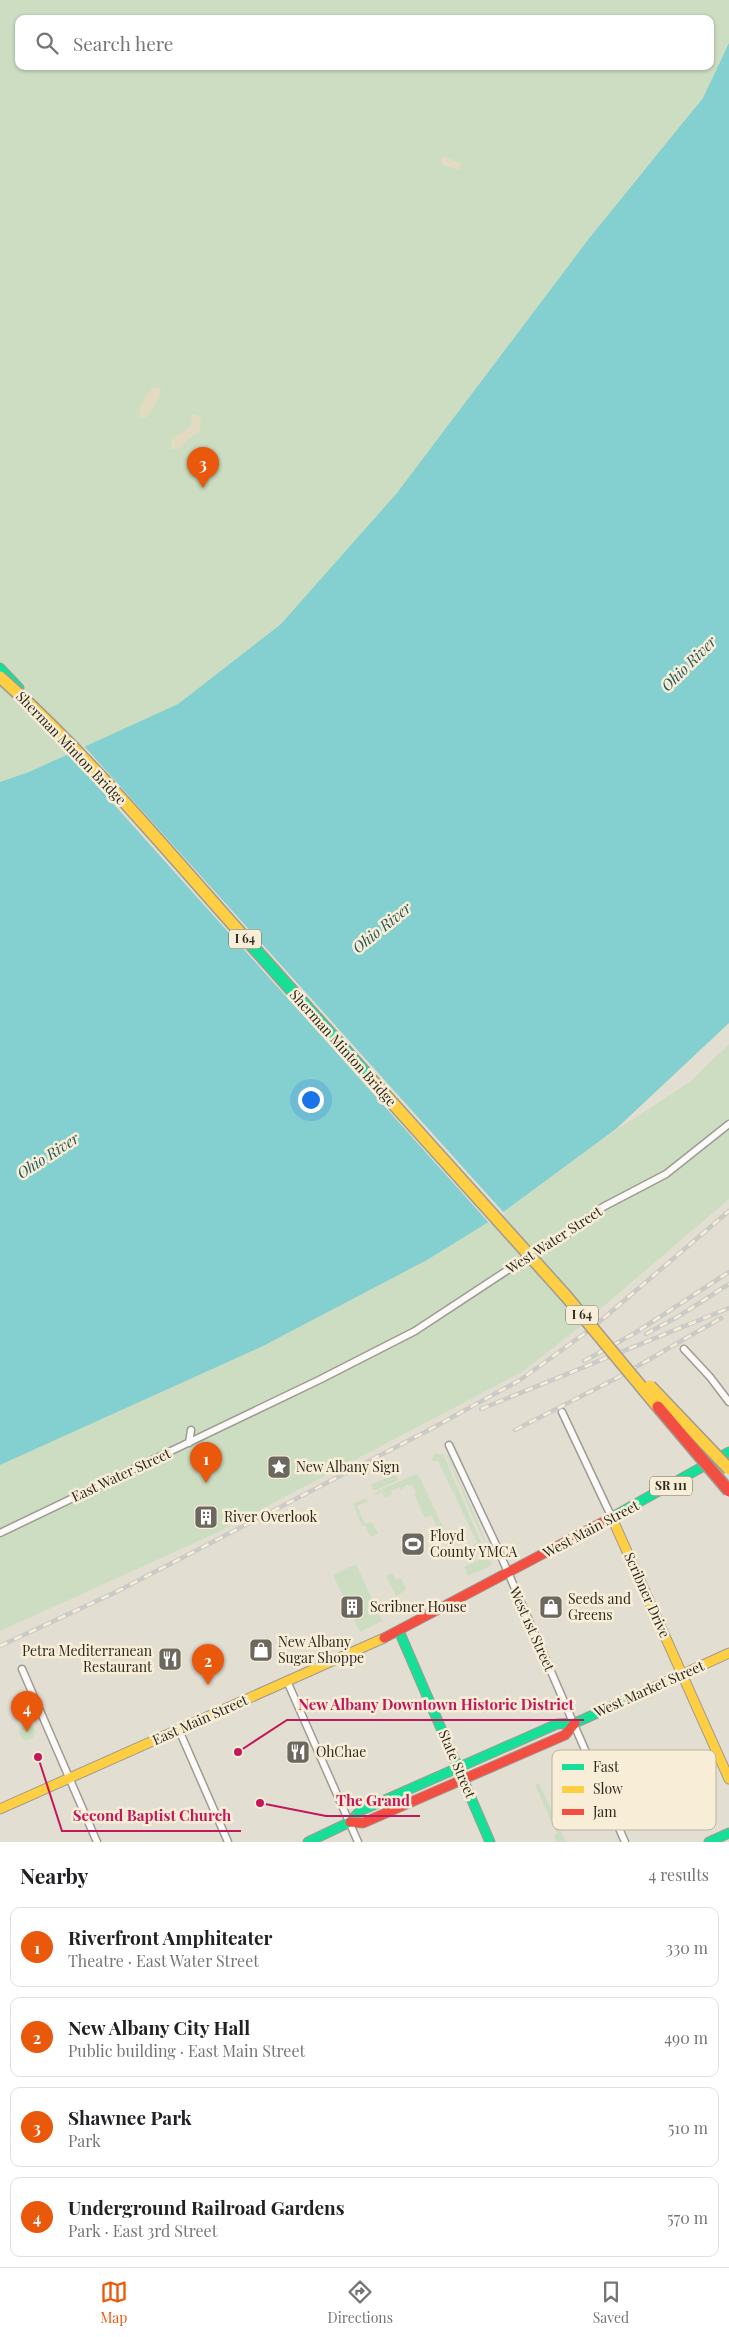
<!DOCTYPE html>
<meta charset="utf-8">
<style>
:root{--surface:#fff;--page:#f6f6f6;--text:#202124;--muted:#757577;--line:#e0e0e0;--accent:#ea580c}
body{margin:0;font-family:"Playfair Display",serif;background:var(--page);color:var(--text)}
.you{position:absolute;left:310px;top:1099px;width:18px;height:18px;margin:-12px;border:4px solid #fff;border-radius:50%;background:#1a73e8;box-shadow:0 0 0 8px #1a73e833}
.badge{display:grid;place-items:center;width:32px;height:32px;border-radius:50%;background:var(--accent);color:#fff;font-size:16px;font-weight:700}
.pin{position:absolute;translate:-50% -41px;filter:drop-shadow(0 1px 2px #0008)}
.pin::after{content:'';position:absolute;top:26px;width:18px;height:15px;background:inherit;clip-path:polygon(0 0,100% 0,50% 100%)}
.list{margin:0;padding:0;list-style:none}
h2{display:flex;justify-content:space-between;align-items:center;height:65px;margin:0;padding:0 20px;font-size:21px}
h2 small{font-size:16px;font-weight:400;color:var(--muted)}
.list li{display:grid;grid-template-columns:32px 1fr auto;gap:15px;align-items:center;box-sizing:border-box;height:80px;margin:0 10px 10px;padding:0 10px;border:1px solid var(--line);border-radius:10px}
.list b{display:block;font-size:19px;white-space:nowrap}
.list p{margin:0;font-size:16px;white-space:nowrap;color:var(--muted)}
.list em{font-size:16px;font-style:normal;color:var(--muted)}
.icon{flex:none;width:28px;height:28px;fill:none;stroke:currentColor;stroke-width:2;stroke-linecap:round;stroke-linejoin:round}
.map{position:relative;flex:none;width:729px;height:1842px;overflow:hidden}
.search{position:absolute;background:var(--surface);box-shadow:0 1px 4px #0004;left:15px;right:15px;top:15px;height:55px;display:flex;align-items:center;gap:12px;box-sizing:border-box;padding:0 18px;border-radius:10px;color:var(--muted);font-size:19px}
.sheet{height:425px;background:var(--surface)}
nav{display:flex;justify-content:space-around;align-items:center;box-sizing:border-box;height:70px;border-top:1px solid var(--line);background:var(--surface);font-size:14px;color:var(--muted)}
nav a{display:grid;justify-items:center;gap:2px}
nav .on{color:var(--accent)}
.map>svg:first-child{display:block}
</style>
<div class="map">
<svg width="729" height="1842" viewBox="0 0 729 1842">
<rect width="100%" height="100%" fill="#e3ded2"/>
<path fill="#ccddc2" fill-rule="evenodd" d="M0,0H729V57L670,168L530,353L281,624L178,704L29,772L0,782ZM19,19H710V66H19Z
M729,1044V1199L577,1329L522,1372L214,1534L0,1631V1465L263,1346L427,1260L495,1218L600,1141L691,1081Z
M435,1454H443L483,1547L476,1550L472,1547L477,1542L438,1461H431Z
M446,1455L449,1458L485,1539V1544Z
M416,1474H418L444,1529L439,1531L431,1515L425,1518L414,1494L416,1492L412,1485H406L401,1490L399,1487L391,1491L392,1494L385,1498L382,1492L376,1495L374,1493Z
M392,1475L396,1476L398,1480L374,1491L371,1485Z
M366,1498L368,1501L357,1506L365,1524L372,1522L378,1534L371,1537L365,1525L362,1526L353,1504Z
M488,1556L492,1563L490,1566L468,1576L464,1567Z
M356,1564L382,1621L360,1632L333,1575Z
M392,1573L396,1580L401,1578L406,1590L396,1596L386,1576Z
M19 1732a8 8 0 1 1 16 0a8 8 0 1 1-16 0Z
M539,1783L566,1842H557L554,1836L557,1834L535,1785Z"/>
<path fill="#e2dbc1" d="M444,156L460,163L461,168L458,170L442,164L441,159Z
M158,387L161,389L160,396L147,417L140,418C137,408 146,395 152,388Z
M195,414L201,418L200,432L188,439L179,449H171L172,439L191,426L192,415Z"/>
<path fill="#84cfcf" d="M729,43V1023L616,1129L495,1218L427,1260L263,1346L0,1465V782L29,772L178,704L281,624L397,493L591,236L703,98Z"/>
<path fill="#e3ded2" d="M83,745L505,1214L490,1224L67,752Z"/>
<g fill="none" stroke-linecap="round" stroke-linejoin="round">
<g stroke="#a09b92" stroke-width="9">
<path id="street" d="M684,1349L710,1377L729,1402
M562,1412L612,1518
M189,1443L191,1430
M449,1445L497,1547L625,1842
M0,1533L319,1380L415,1331L526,1258L567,1234L603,1207L666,1174L729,1124
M22,1669L97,1842
M287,1681L358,1842
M179,1730L228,1842"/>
</g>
<g stroke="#a09b92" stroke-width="11">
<path id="fast" d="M0,668L19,688
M605,1521L729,1452
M399,1631L490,1842
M308,1842L350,1822L360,1811L557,1724L575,1723L633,1697
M709,1842L729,1833"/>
</g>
<g stroke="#a09b92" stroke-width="11">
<path id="slow" d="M612,1518L729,1779
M633,1697L729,1653
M0,1809L384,1638"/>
</g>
<g stroke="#a09b92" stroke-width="11">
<path id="jam" d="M384,1638L605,1521
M350,1822L363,1823L565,1735L575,1723"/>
</g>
<use href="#street" stroke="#fbfaf8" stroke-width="6"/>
<use href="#fast" stroke="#16e098" stroke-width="9"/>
<use href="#slow" stroke="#ffcf43" stroke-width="9"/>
<use href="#jam" stroke="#f24e42" stroke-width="9"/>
<g stroke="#cacac6" stroke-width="4.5">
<path id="rail" d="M646,1334L679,1316L729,1284
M584,1361L635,1333L729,1272
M481,1409L729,1308
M515,1430L617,1378L721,1318
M0,1646L116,1592L427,1431L520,1380L591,1329L729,1211"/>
</g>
<use href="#rail" stroke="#f8eed7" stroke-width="2.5" stroke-dasharray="8" stroke-linecap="butt"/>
<g stroke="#a09b92" stroke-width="14" stroke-linecap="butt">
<path id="fast-bridge" d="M245,938L370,1078"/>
</g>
<g stroke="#a09b92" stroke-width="14" stroke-linecap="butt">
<path id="slow-bridge" d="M0,677C89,756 165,849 245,938
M370,1078L566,1296L658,1407
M650,1386L729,1469"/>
</g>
<g stroke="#a09b92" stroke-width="14" stroke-linecap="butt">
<path id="jam-bridge" d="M658,1407L729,1491"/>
</g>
<use href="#fast-bridge" stroke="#16e098" stroke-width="11"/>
<use href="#slow-bridge" stroke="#ffcf43" stroke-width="11"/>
<use href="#jam-bridge" stroke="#f24e42" stroke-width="11"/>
</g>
<defs>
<g id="sight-square" transform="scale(1.25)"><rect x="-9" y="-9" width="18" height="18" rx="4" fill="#6d685f" stroke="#f8eed7"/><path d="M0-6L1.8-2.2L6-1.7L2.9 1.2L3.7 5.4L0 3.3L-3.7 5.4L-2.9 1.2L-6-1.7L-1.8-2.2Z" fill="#fff"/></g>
<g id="building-square" transform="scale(1.25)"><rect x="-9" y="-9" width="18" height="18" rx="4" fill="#6d685f" stroke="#f8eed7"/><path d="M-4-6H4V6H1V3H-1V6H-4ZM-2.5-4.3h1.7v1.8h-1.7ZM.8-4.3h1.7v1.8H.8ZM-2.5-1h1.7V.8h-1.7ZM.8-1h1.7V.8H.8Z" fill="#fff"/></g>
<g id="stadium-square" transform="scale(1.25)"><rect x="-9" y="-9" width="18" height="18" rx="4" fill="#6d685f" stroke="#f8eed7"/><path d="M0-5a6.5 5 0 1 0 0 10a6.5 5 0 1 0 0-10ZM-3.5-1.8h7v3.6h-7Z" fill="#fff"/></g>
<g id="shop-square" transform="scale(1.25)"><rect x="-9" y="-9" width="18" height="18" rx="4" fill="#6d685f" stroke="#f8eed7"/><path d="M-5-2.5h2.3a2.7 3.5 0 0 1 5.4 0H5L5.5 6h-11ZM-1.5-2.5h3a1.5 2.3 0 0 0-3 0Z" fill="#fff"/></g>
<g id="restaurant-square" transform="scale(1.25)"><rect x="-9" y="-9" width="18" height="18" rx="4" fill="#6d685f" stroke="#f8eed7"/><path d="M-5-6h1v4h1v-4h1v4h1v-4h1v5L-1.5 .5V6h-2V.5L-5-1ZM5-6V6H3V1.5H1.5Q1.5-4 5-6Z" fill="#fff"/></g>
</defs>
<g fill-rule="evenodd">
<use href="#sight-square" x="279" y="1467"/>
<use href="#building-square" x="206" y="1517"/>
<use href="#stadium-square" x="413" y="1544"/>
<use href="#building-square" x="352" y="1607"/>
<use href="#shop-square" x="551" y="1607"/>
<use href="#shop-square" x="261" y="1650"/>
<use href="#restaurant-square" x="170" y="1659"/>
<use href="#restaurant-square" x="298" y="1752"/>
</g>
<g text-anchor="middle" stroke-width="5" stroke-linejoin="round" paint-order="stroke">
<g fill="#f8eed7" stroke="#6a6458" stroke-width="1">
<rect x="229" y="929.5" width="32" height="19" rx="4"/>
<rect x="566" y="1305.5" width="32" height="19" rx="4"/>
<rect x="650" y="1476.5" width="42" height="19" rx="4"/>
</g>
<g font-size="12" font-weight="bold" fill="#2d2921">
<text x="245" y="943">I 64</text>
<text x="582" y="1319">I 64</text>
<text x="671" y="1490">SR 111</text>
</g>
<g font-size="14" fill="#2d2921" stroke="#f8eed7">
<text transform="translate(71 748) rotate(46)" y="5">Sherman Minton Bridge</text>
<text transform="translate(343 1048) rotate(48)" y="5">Sherman Minton Bridge</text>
<text transform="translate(554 1240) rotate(-33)" y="5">West Water Street</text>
<text transform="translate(121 1475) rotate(-25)" y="5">East Water Street</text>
<text transform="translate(591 1529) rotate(-28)" y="5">West Main Street</text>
<text transform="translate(647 1595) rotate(66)" y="5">Scribner Drive</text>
<text transform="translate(532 1629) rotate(66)" y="5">West 1st Street</text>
<text transform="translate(649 1689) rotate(-24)" y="5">West Market Street</text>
<text transform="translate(200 1720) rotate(-24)" y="5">East Main Street</text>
<text transform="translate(457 1764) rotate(67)" y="5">State Street</text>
</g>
<g font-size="14" fill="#2d2921" stroke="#f8eed7" text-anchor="start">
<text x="296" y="1472">New Albany Sign</text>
<text x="224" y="1522">River Overlook</text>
<text x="430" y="1541">Floyd<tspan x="430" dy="16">County YMCA</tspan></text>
<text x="568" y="1604">Seeds and<tspan x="568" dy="16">Greens</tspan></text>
<text x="370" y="1612">Scribner House</text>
<text x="278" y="1647">New Albany<tspan x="278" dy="16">Sugar Shoppe</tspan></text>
<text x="152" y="1656" text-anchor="end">Petra Mediterranean<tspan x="152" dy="16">Restaurant</tspan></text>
<text x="316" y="1757">OhChae</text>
</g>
<g font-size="15" font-style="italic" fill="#27575a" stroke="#f8eed7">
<text transform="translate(689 664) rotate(-45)" y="5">Ohio River</text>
<text transform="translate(382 928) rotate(-39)" y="5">Ohio River</text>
<text transform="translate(48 1156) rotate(-33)" y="5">Ohio River</text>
</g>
</g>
<rect x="552" y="1750" width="164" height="80" rx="8" fill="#f8eed7" stroke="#bbb3a0" stroke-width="1"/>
<rect x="562" y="1764" width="22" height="6" fill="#16e098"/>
<rect x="562" y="1786" width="22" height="7" fill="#ffcf43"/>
<rect x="562" y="1809" width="22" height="6" fill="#f24e42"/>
<g font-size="14" fill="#2d2921">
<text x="593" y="1772">Fast</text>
<text x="593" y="1794">Slow</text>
<text x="593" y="1817">Jam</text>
</g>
<path fill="none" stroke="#c2185b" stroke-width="2" d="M238 1752L287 1720H584M260 1803L326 1816H420M38 1757L62 1831H241"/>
<g fill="#c2185b" stroke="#f8eed7" stroke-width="2">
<circle cx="238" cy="1752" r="5"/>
<circle cx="260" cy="1803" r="5"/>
<circle cx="38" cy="1757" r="5"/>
</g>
<g font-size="15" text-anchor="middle" font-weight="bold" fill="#c2185b" stroke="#f8eed7" stroke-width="5" stroke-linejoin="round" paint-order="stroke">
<text x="436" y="1710">New Albany Downtown Historic District</text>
<text x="373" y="1806">The Grand</text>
<text x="152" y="1821">Second Baptist Church</text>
</g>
</svg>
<div class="you"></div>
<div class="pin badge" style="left:206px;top:1483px">1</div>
<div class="pin badge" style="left:208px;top:1685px">2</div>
<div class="pin badge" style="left:203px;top:488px">3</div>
<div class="pin badge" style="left:27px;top:1732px">4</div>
<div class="search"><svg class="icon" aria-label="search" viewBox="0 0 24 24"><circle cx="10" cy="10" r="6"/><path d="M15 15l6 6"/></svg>Search here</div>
</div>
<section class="sheet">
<h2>Nearby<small>4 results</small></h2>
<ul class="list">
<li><span class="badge">1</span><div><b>Riverfront Amphiteater</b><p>Theatre · East Water Street</p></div><em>330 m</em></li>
<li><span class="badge">2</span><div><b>New Albany City Hall</b><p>Public building · East Main Street</p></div><em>490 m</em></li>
<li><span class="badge">3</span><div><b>Shawnee Park</b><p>Park</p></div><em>510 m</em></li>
<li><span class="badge">4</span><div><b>Underground Railroad Gardens</b><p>Park · East 3rd Street</p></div><em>570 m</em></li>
</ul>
</section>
<nav>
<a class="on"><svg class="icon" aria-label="map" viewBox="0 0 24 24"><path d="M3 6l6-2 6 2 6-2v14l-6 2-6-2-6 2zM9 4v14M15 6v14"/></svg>Map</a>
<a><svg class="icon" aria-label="directions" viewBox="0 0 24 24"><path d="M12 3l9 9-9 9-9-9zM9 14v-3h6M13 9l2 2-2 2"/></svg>Directions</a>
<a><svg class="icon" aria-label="saved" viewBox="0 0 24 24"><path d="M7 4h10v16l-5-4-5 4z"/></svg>Saved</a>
</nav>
